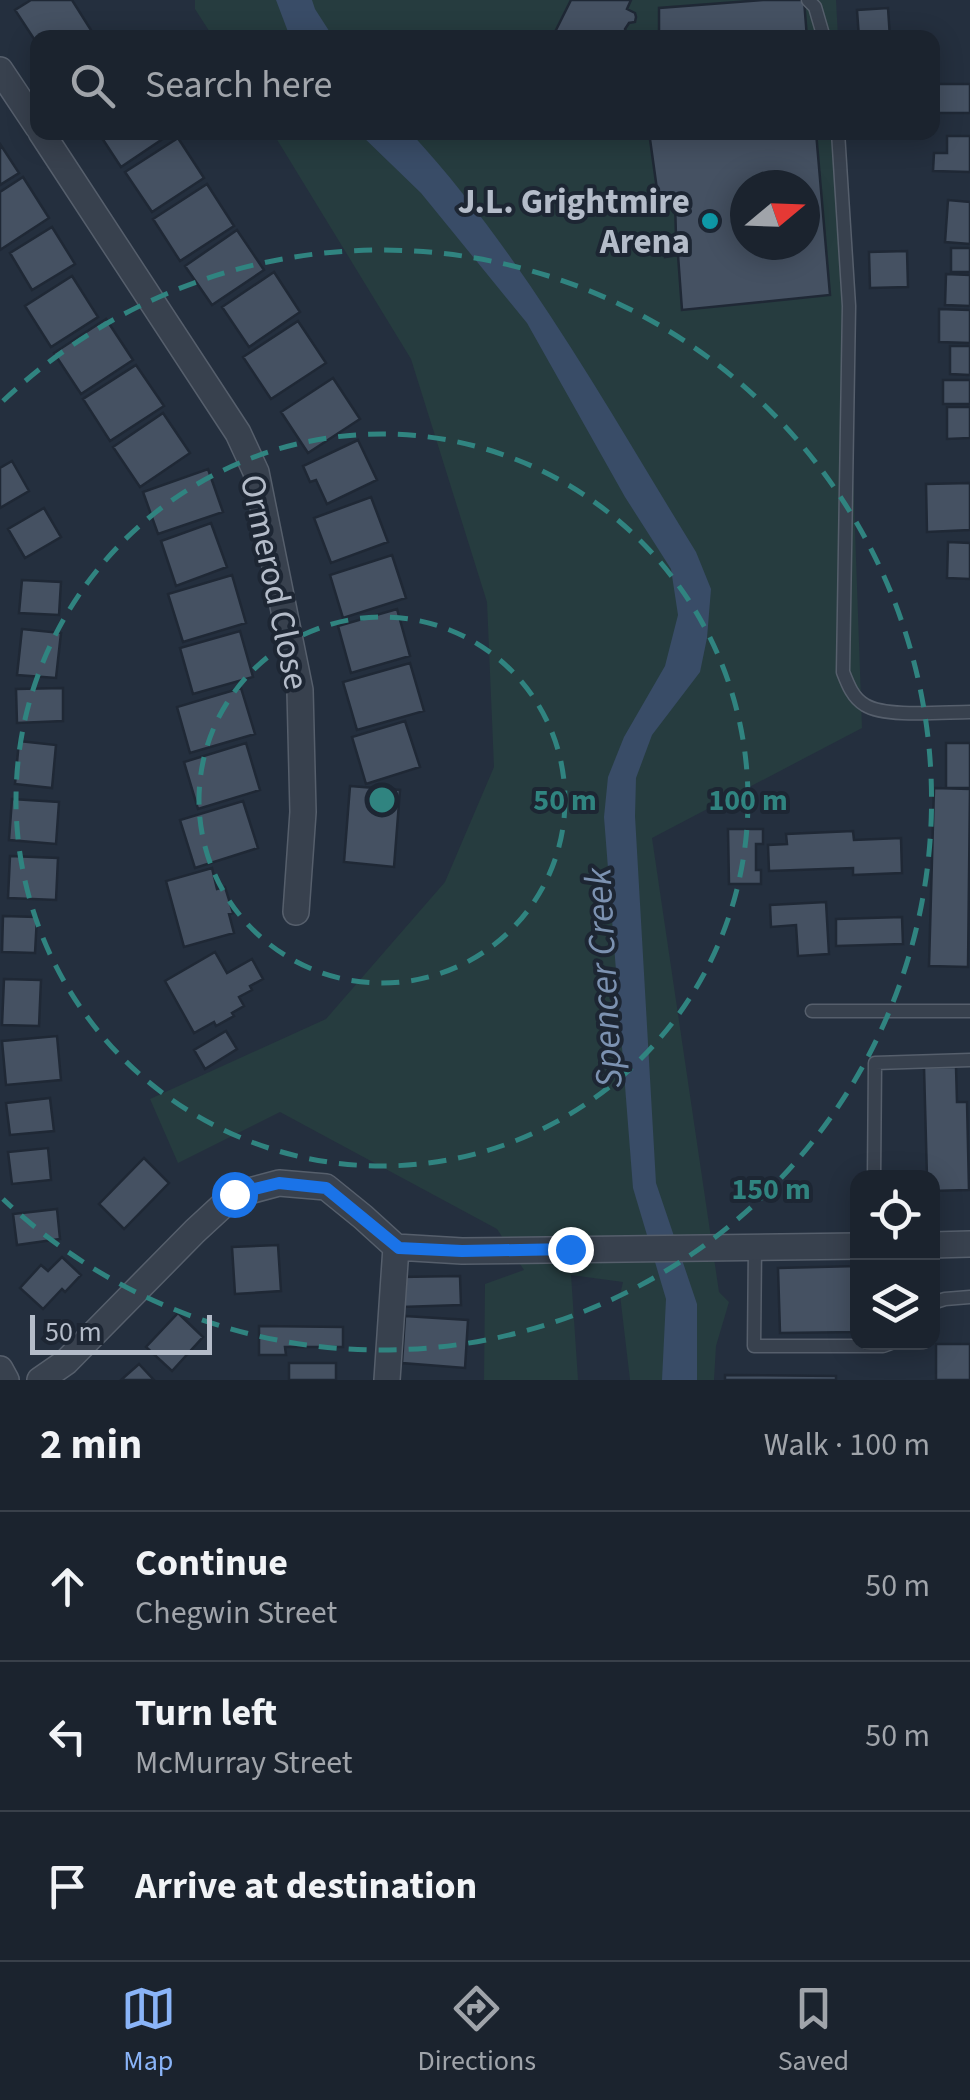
<!DOCTYPE html>
<meta charset="utf-8">
<style>
:root{--surface:#1b232e;--page:#282f3a;--text:#f1f3f6;--muted:#a0a4aa;--line:#39404a;--accent:#8ab4f8}
body{margin:0;font-family:"Source Sans 3",sans-serif;background:var(--page);color:var(--text)}
.controls{position:absolute;right:30px;bottom:30px;display:grid;overflow:hidden;border-radius:20px;box-shadow:0 5px 25px #0003}
.controls button{width:90px;height:90px;display:grid;place-items:center;padding:0;border:0;border-bottom:2px solid var(--line);background:var(--surface);color:var(--text);font:50px sans-serif}
.compass{position:absolute;left:730px;top:170px;width:90px;height:90px;border-radius:50%;background:var(--surface);box-shadow:0 5px 25px #0003;rotate:71deg}
.scale{position:absolute;left:30px;bottom:25px;width:182px;box-sizing:border-box;padding-left:10px;border:5px solid #b4bcc9;border-top:0;font-size:28px;line-height:35px;white-space:nowrap;color:#b4bcc9;-webkit-text-stroke:8px #1d2633;paint-order:stroke}
.stop{position:absolute;width:30px;height:30px;margin:-22px;border:8px solid #1a73e8;border-radius:50%;background:#fff}
.stop.end{background:#1a73e8;border-color:#fff;box-shadow:0 2px 10px #0008}
.list{margin:0;padding:0;list-style:none}
h2{display:flex;justify-content:space-between;align-items:center;height:130px;margin:0;padding:0 40px;font-size:42px}
h2 small{font-size:32px;font-weight:400;color:var(--muted)}
.list li{display:grid;grid-template-columns:65px 1fr auto;gap:30px;align-items:center;box-sizing:border-box;height:150px;padding:0 40px;border-top:2px solid var(--line)}
.list b{display:block;font-size:38px;white-space:nowrap}
.list p{margin:0;font-size:32px;white-space:nowrap;color:var(--muted)}
.list em{font-size:32px;font-style:normal;color:var(--muted)}
.icon{flex:none;width:55px;height:55px;fill:none;stroke:currentColor;stroke-width:2;stroke-linecap:round;stroke-linejoin:round}
.map{position:relative;flex:none;width:970px;height:1380px;overflow:hidden}
.search{position:absolute;background:var(--surface);box-shadow:0 5px 25px #0003;left:30px;right:30px;top:30px;height:110px;display:flex;align-items:center;gap:25px;box-sizing:border-box;padding:0 35px;border-radius:20px;color:var(--muted);font-size:38px}
.sheet{height:580px;background:var(--surface)}
nav{display:flex;justify-content:space-around;align-items:center;box-sizing:border-box;height:140px;border-top:2px solid var(--line);background:var(--surface);font-size:28px;color:var(--muted)}
nav a{display:grid;justify-items:center;gap:5px}
nav .on{color:var(--accent)}
.map>svg:first-child{display:block}
</style>
<div class="map">
<svg width="970" height="1380" viewBox="0 0 970 1380">
<rect width="100%" height="100%" fill="#242f3e"/>
<path fill="#263c3f" fill-rule="evenodd" d="M195,0H836L838,37H213L195,9Z
M273,133H841L862,728L652,838L719,1292L729,1302L716,1346L714,1380H630L620,1295L623,1282L571,1275L578,1380H484L485,1284L524,1270L497,1229L280,1112L178,1163L150,1099L326,1019L445,882L494,767L487,602L411,359ZM745,185H805V245H745Z"/>
<path fill="#394c67" d="M276,0H312L315,9L333,37H290Z
M359,133H411C525,257 607,408 696,552L711,589L707,638L700,672L652,735L636,778L635,816L656,1183L697,1304V1380H662L666,1299L633,1188L604,817L608,777L624,737L665,666L678,615L671,569L625,497L527,323L421,193Z"/>
<path fill="#455162" stroke="#1f2835" stroke-width="2.5" fill-rule="evenodd" d="M31,0H72L96,38H38V45L15,10Z
M571,0H631L627,9L635,13L636,17L635,22L629,23L625,29L629,38H552Z
M763,0H804L807,38H654V32H659V8Z
M888,8L890,38H859L857,10Z
M932,72H937V84H970V113H932Z
M98,132H173L121,167Z
M649,132H816L830,295L682,310L678,255L665,257L664,238L676,237L675,201L659,204ZM745,185H805V245H745Z
M947,136H970V172L933,171L934,153H947Z
M178,138L204,178L152,212L125,172Z
M0,144L19,173L0,185Z
M23,177L49,218L0,250V192Z
M207,184L234,226L180,261L153,219Z
M948,200L970,202V244L945,242Z
M52,227L75,264L32,290L10,253Z
M237,230L264,270L212,305L185,266Z
M951,248H970V272H951Z
M907,251L908,287L870,288L869,252Z
M274,272L300,312L249,347L222,307Z
M946,274L970,275V306L945,305Z
M72,276L98,317L51,347L25,306Z
M939,309L970,310V343L939,342Z
M106,319L133,360L81,394L54,353Z
M298,321L326,363L271,399L243,357Z
M950,346H970V375L950,374Z
M136,365L164,406L110,441L83,399Z
M333,378L360,419L308,453L281,412Z
M943,380H970V404H943Z
M947,407H970V438L947,439Z
M163,413L190,453L140,487L113,447Z
M358,440L377,480L327,504L316,480L310,482L303,466Z
M12,461L29,491L0,508V468Z
M208,469L223,512L158,534L143,492Z
M970,483V530L927,532L926,484Z
M371,497L388,542L331,563L314,518Z
M44,508L61,537L25,558L8,529Z
M211,523L227,567L176,586L161,541Z
M948,542L970,543V579L947,578Z
M392,555L406,598L343,618L330,575Z
M232,575L246,623L183,642L168,594Z
M22,580L61,582L59,615L19,613Z
M397,609L410,656L351,673L338,626Z
M22,629L61,633L56,678L17,675Z
M240,631L253,677L193,694L180,648Z
M410,663L424,711L357,730L343,682Z
M63,688V721L17,723L16,689Z
M241,688L255,734L190,753L177,707Z
M405,721L420,767L366,784L352,737Z
M19,741L56,745L52,788L15,784Z
M246,743L260,790L198,809L184,762Z
M946,743H970V788H946Z
M350,786L400,790L394,867L344,862Z
M934,788L970,789L968,967L929,966Z
M12,799L59,802L56,844L9,840Z
M243,801L258,848L195,868L180,820Z
M728,829H763V844H756V870H761V884H729Z
M853,831L854,840L901,838L902,873L853,875V868L769,871L768,845L787,844L786,834Z
M10,856L58,858L56,900L8,898Z
M212,868L217,889L225,887L233,913L229,914L234,933L184,947L166,881Z
M826,902L829,954L798,956L796,925L771,927L770,905Z
M3,916L37,917L35,953L2,952Z
M902,917L903,944L836,946V919Z
M215,952L227,973L252,959L263,979L250,986L252,990L239,997L244,1006L232,1013L234,1016L216,1026L214,1022L194,1033L165,981Z
M4,979L41,980L39,1026L2,1025Z
M226,1031L237,1049L205,1069L194,1050Z
M57,1036L61,1080L6,1085L2,1041Z
M924,1067H956L957,1102H967L969,1190L932,1191V1178H927Z
M50,1098L54,1131L10,1135L6,1103Z
M48,1148L51,1180L12,1184L8,1152Z
M144,1158L169,1183L124,1229L99,1204Z
M57,1209L60,1239L17,1245L13,1214Z
M278,1245L281,1291L235,1294L232,1247Z
M62,1257L81,1275L65,1292L62,1289L43,1309L20,1288L41,1265L48,1271Z
M858,1266V1332L780,1333L778,1268Z
M460,1276L461,1305L401,1307L400,1277Z
M178,1313L203,1337L172,1371L146,1347Z
M405,1316L468,1320L465,1368L402,1363Z
M259,1326L343,1327V1347H285L286,1355H259Z
M936,1344H970V1380H936Z
M289,1363H336V1380H289Z
M139,1364L154,1380H121Z
M725,1375L836,1376V1380H725Z"/>
<g fill="none" stroke-linecap="round" stroke-linejoin="round">
<g stroke="#565f6c" stroke-width="15">
<path id="service" d="M808,0L815,7L824,38
M838,132L849,306L843,672C848,685 853,698 865,705C886,718 944,712 970,712
M812,1011H970
M874,1178L875,1063L970,1060
M755,1247L754,1346H883L894,1342
M932,1303L945,1299L970,1297"/>
</g>
<g stroke="#565f6c" stroke-width="28">
<path id="minor" d="M0,70L38,127
M41,132L238,433L256,472L300,690L303,812L296,912
M932,1245L970,1244
M396,1247L462,1251L858,1246
M0,1369L6,1380
M40,1380L66,1362L195,1231L234,1195L279,1183L326,1187L363,1217L396,1247
M387,1380L396,1247"/>
</g>
<use href="#service" stroke="#38414e" stroke-width="12"/>
<use href="#minor" stroke="#38414e" stroke-width="25"/>
</g>
<g fill="none" stroke-linecap="round" stroke-linejoin="round">
<path stroke="#1a73e8" stroke-width="12" d="M234,1194L279,1183L326,1188L399,1248L462,1251L570,1249"/>
</g>
<g fill="none" stroke="#308480" stroke-width="5" stroke-dasharray="18 12">
<circle cx="382" cy="800" r="183"/>
<circle cx="382" cy="800" r="366"/>
<path d="M3 401A550 550 0 1 1 3 1199"/>
</g>
<circle fill="#0f9aa8" stroke="#1d2633" stroke-width="4" cx="710" cy="221" r="10"/>
<g text-anchor="middle" stroke-width="8" stroke-linejoin="round" paint-order="stroke">
<g font-size="35" font-weight="bold" fill="#b4bcc9" stroke="#1d2633" text-anchor="end">
<text x="690" y="213">J.L. Grightmire<tspan x="690" dy="40">Arena</tspan></text>
</g>
<g font-size="35" fill="#b4bcc9" stroke="#1d2633">
<text transform="translate(275 582) rotate(78)" y="12">Ormerod Close</text>
</g>
<g font-size="38" font-style="italic" fill="#7c92b1" stroke="#1d2633">
<text transform="translate(603 978) rotate(-93)" y="13">Spencer Creek</text>
</g>
</g>
<circle cx="382" cy="800" r="15" fill="#308480" stroke="#1d2633" stroke-width="5"/>
<g font-size="30" text-anchor="middle" font-weight="bold" fill="#308480" stroke="#1d2633" stroke-width="8" stroke-linejoin="round" paint-order="stroke">
<text x="565" y="810">50 m</text>
<text x="748" y="810">100 m</text>
<text x="771" y="1199">150 m</text>
</g>
</svg>
<div class="controls">
<button><svg class="icon" aria-label="locate" viewBox="0 0 24 24"><circle cx="12" cy="12" r="6"/><path d="M12 2v4M12 18v4M2 12h4M18 12h4"/></svg></button>
<button><svg class="icon" aria-label="layers" viewBox="0 0 24 24"><path d="M12 4l9 5-9 5-9-5zM3 14l9 5 9-5"/></svg></button>
</div>
<svg class="compass" viewBox="-18 -18 36 36"><path d="M0-13l5 13h-10z" fill="#e53935"/><path d="M0 13l5-13h-10z" fill="#a0a4aa"/></svg>
<div class="scale">50 m</div>
<div class="stop" style="left:234px;top:1194px"></div>
<div class="stop end" style="left:570px;top:1249px"></div>
<div class="search"><svg class="icon" aria-label="search" viewBox="0 0 24 24"><circle cx="10" cy="10" r="6"/><path d="M15 15l6 6"/></svg>Search here</div>
</div>
<section class="sheet">
<h2>2 min<small>Walk · 100 m</small></h2>
<ul class="list">
<li><svg class="icon" aria-label="ahead" viewBox="0 0 24 24"><path d="M12 20V5M6 11l6-6 6 6"/></svg><div><b>Continue</b><p>Chegwin Street</p></div><em>50 m</em></li>
<li><svg class="icon" aria-label="left" viewBox="0 0 24 24"><path d="M17 20v-9H6M10 6l-5 5 5 5"/></svg><div><b>Turn left</b><p>McMurray Street</p></div><em>50 m</em></li>
<li><svg class="icon" aria-label="arrive" viewBox="0 0 24 24"><path d="M6 21V4h12l-3 4 3 4H6"/></svg><div><b>Arrive at destination</b></div></li>
</ul>
</section>
<nav>
<a class="on"><svg class="icon" aria-label="map" viewBox="0 0 24 24"><path d="M3 6l6-2 6 2 6-2v14l-6 2-6-2-6 2zM9 4v14M15 6v14"/></svg>Map</a>
<a><svg class="icon" aria-label="directions" viewBox="0 0 24 24"><path d="M12 3l9 9-9 9-9-9zM9 14v-3h6M13 9l2 2-2 2"/></svg>Directions</a>
<a><svg class="icon" aria-label="saved" viewBox="0 0 24 24"><path d="M7 4h10v16l-5-4-5 4z"/></svg>Saved</a>
</nav>
